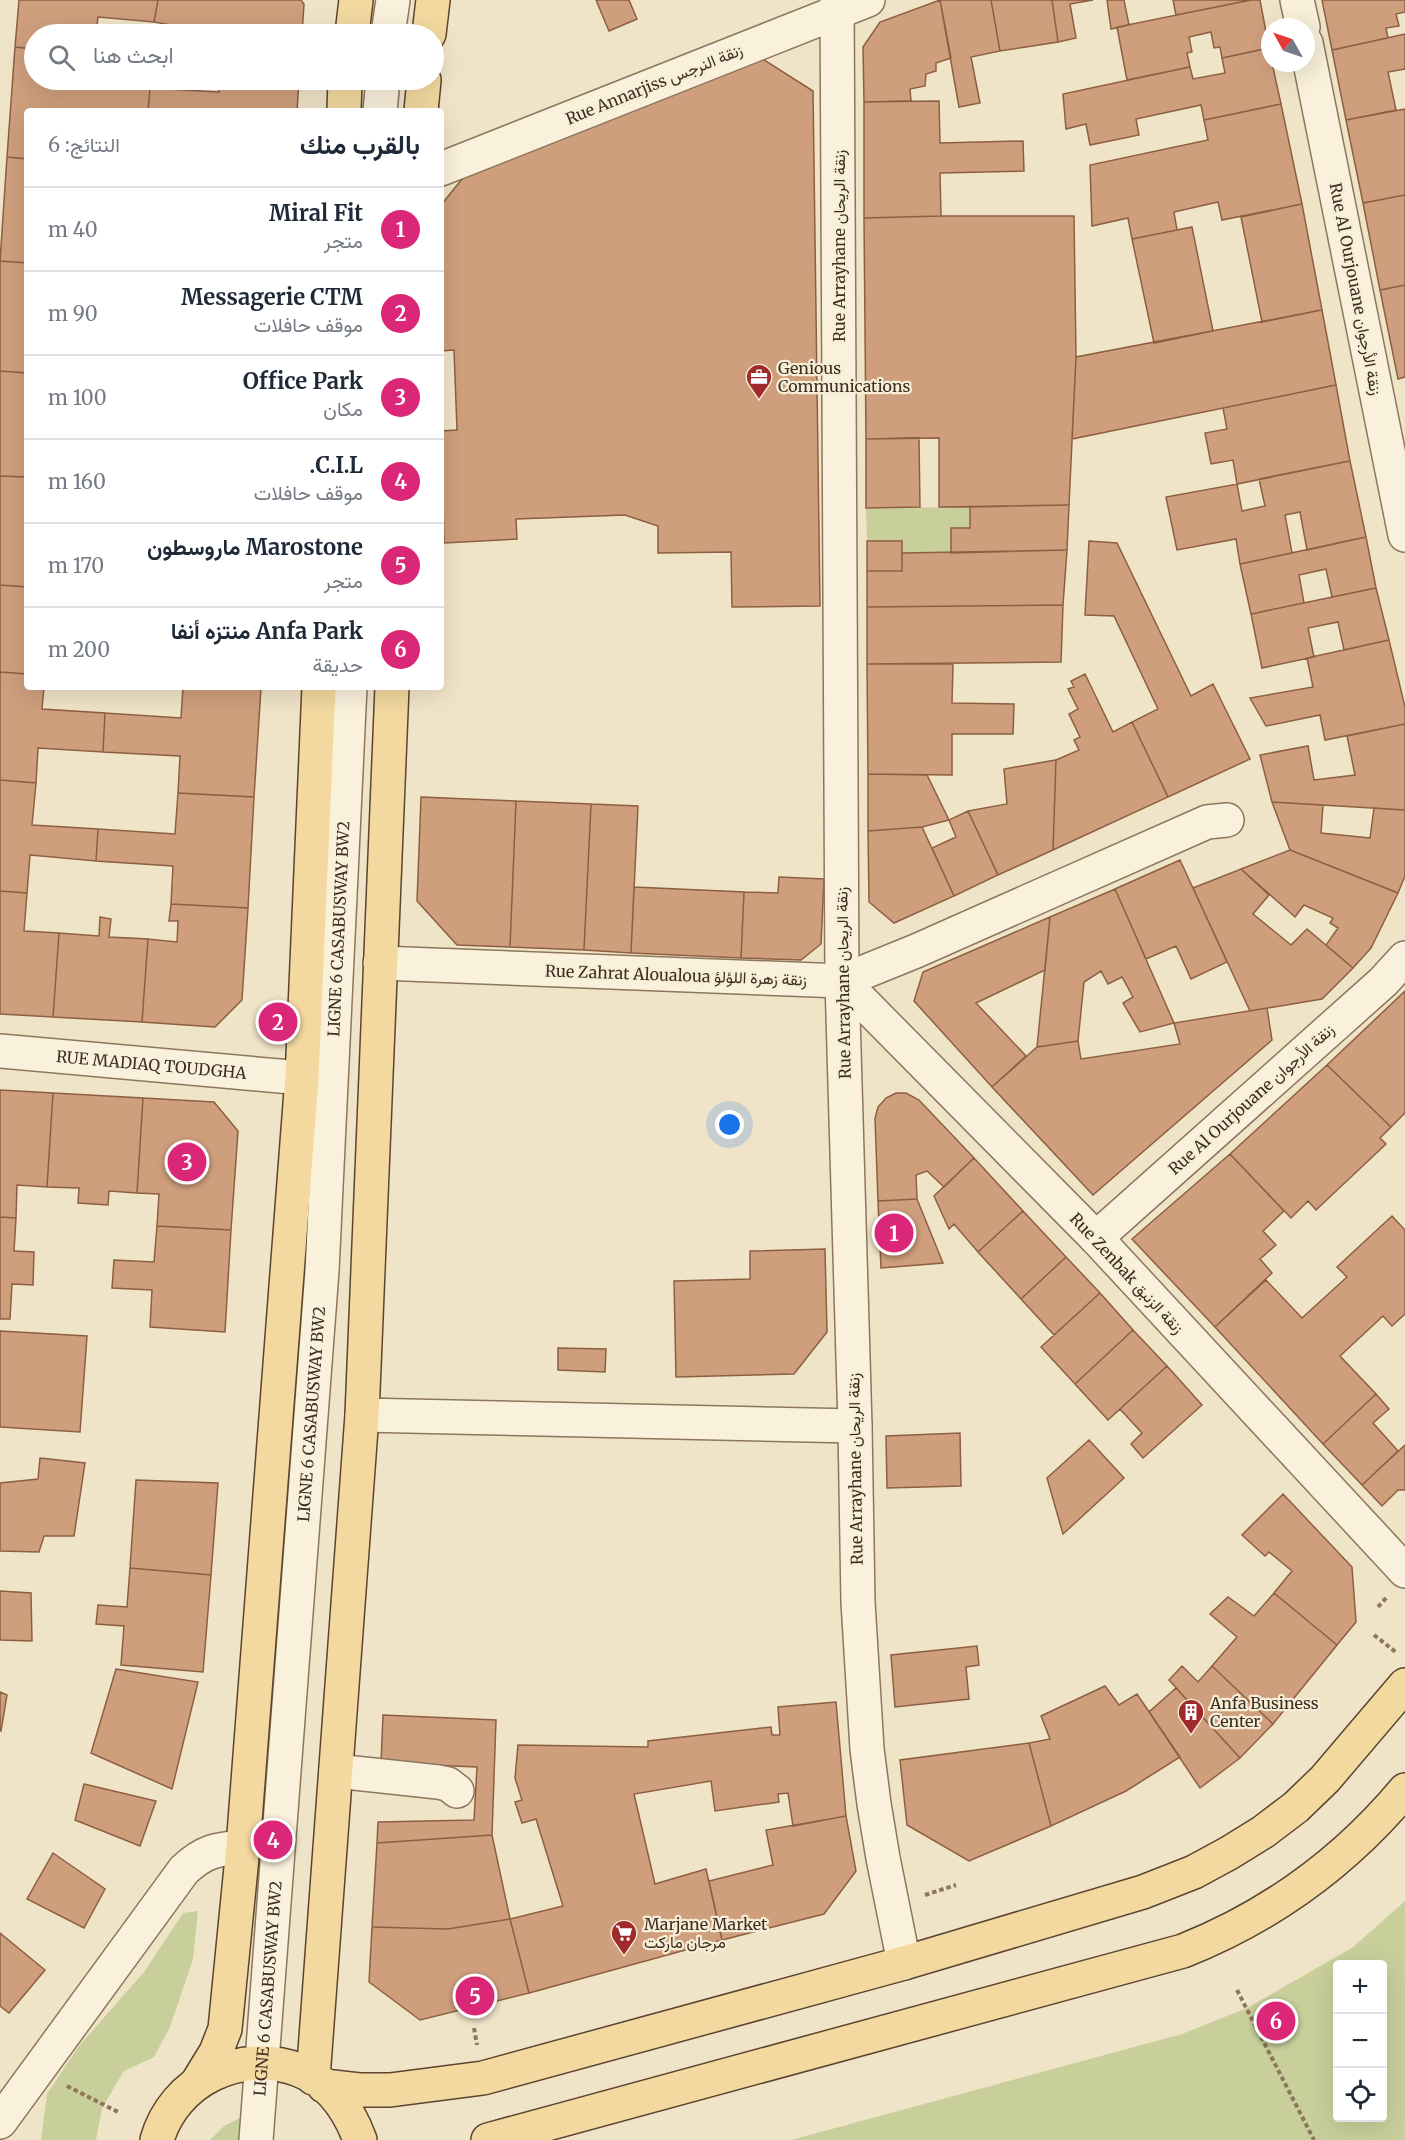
<!DOCTYPE html>
<html lang="ar">
<meta charset="utf-8">
<style>
:root{--surface:#fff;--page:#f6f6f7;--text:#1f2937;--muted:#747a83;--line:#e0e1e3;--accent:#db2777}
body{margin:0;font-family:Merriweather,Vazirmatn,serif;background:var(--page);color:var(--text);direction:rtl}
.controls{position:absolute;right:18px;bottom:18px;display:grid;overflow:hidden;border-radius:6px;box-shadow:0 6px 24px #0002}
.controls button{width:54px;height:54px;display:grid;place-items:center;padding:0;border:0;border-bottom:2px solid var(--line);background:var(--surface);color:var(--text);font:30px sans-serif}
.compass{position:absolute;left:1261px;top:18px;width:54px;height:54px;border-radius:50%;background:var(--surface);box-shadow:0 6px 24px #0002;rotate:310deg}
.you{position:absolute;left:730px;top:1125px;width:21px;height:21px;margin:-15px;border:4px solid #fff;border-radius:50%;background:#1a73e8;box-shadow:0 0 0 9px #1a73e833}
.badge{display:grid;place-items:center;width:39px;height:39px;border-radius:50%;background:var(--accent);color:#fff;font-size:20px;font-weight:700}
.pin{position:absolute;translate:-50% -50%;border:3px solid #fff;box-shadow:0 2px 6px #0006}
.list{margin:0;padding:0;list-style:none}
h2{display:flex;justify-content:space-between;align-items:center;height:78px;margin:0;padding:0 24px;font-size:26px}
h2 small{font-size:20px;font-weight:400;color:var(--muted)}
.list li{display:grid;grid-template-columns:39px 1fr auto;gap:18px;align-items:center;box-sizing:border-box;height:84px;padding:0 24px;border-top:2px solid var(--line)}
.list b{display:block;font-size:22px;white-space:nowrap}
.list p{margin:0;font-size:20px;white-space:nowrap;color:var(--muted)}
.list em{font-size:20px;font-style:normal;color:var(--muted)}
.icon{flex:none;width:33px;height:33px;fill:none;stroke:currentColor;stroke-width:2;stroke-linecap:round;stroke-linejoin:round}
.map{position:relative;flex:none;width:1405px;height:2140px;overflow:hidden;direction:ltr}
.search{position:absolute;background:var(--surface);box-shadow:0 6px 24px #0002;left:24px;top:24px;width:420px;height:66px;display:flex;align-items:center;gap:15px;box-sizing:border-box;padding:0 21px;border-radius:33px;color:var(--muted);font-size:22px}
.panel{position:absolute;background:var(--surface);box-shadow:0 6px 24px #0002;left:24px;top:108px;width:420px;height:582px;border-radius:6px;direction:rtl}
.map>svg:first-child{display:block}
</style>
<div class="map">
<svg width="1405" height="2140" viewBox="0 0 1405 2140">
<rect width="100%" height="100%" fill="#f0e4c8"/>
<path fill="#c9cf9b" fill-rule="evenodd" d="M970,507V528H951V553H902V541H867L866,508Z
M1405,1901V2140H791L1182,2034L1247,2008L1352,1948ZM1338,1964H1382V2118H1338Z
M198,1911L193,1959L170,2027L154,2057L124,2071L102,2108L96,2140H41L47,2094L79,2046L144,1972L183,1913Z
M240,2118L238,2140H210L224,2126Z"/>
<path fill="#cf9f7d" stroke="#8d5f41" stroke-width="1.5" d="M19,0H158L154,22L98,17L96,34H34V49L15,47Z
M158,0H301L304,4L302,34H219L154,22Z
M596,0H629L637,19L609,31Z
M940,0L951,58L936,63V71L926,74L925,86L910,89L911,101L864,102L863,47L880,22Z
M940,0H991L1000,51L971,57L980,103L959,107Z
M991,0H1052L1058,42L1000,51Z
M1052,0H1093L1070,4L1076,38L1058,42Z
M1107,0H1124L1129,25L1111,29Z
M1173,0H1251L1176,15Z
M1251,0H1260L1269,48L1222,58L1220,47L1214,48L1211,32L1189,37L1192,52L1187,53L1190,67L1127,80L1117,27Z
M1322,0H1405V12L1396,14L1399,26L1386,28L1388,38L1332,50Z
M1405,34V69L1388,72L1396,110L1346,120L1332,50Z
M15,47L34,49V80H92L91,84L150,88L148,111H27V159L7,157Z
M1269,48L1270,63H1272L1281,104L1204,120L1201,105L1136,119L1139,135L1090,145L1086,124L1066,129L1063,94L1190,67L1193,79L1225,73L1222,58Z
M758,56L813,91L820,606L732,607L731,552L658,553V526L625,515L516,519L517,539L444,543L441,431L457,430L454,350L441,351V205L471,168Z
M220,80H299L297,111H148L150,88L219,92Z
M939,101L940,143L1023,141L1024,171L940,173L941,216L864,218V102Z
M1281,104L1302,204L1222,220L1218,202L1174,212L1177,230L1132,239L1128,218L1092,226L1090,165L1208,140L1204,120Z
M1405,109V195L1363,203L1346,120Z
M7,157L27,159V263L0,261Z
M1405,195V285L1380,290L1363,203Z
M1302,204L1322,310L1262,322L1241,217Z
M941,216H1074L1076,357L1069,505L939,507V438L866,439L864,218Z
M1192,227L1213,331L1154,343L1132,239Z
M0,261L27,263V373L0,371Z
M1405,285V377L1398,379L1380,290Z
M1322,310L1336,385L1072,439L1076,357Z
M0,371L27,373V477L0,476Z
M1336,385L1350,461L1237,484L1233,460L1211,464L1205,433L1227,429L1223,408Z
M919,438L920,507L866,508V439Z
M1350,461L1366,537L1307,550L1300,512L1285,515L1292,553L1240,564L1236,539L1177,550L1166,497L1237,484L1242,511L1265,506L1259,479Z
M0,476L27,477V587L0,585Z
M1069,505L1067,550L951,553V528H970V507Z
M1366,537L1376,588L1332,597L1326,569L1299,575L1304,603L1251,614L1240,564Z
M867,541H902V571H867Z
M1089,541L1117,543L1191,696L1213,684L1250,759L1168,797L1132,722L1158,709L1114,616L1085,615Z
M1067,550L1063,605L867,607V571H902V553Z
M0,585L27,587V674L0,672Z
M1376,588L1389,640L1344,650L1338,622L1308,628L1314,657L1262,668L1251,614Z
M1063,605L1061,662L867,664V607Z
M1389,640L1405,707V724L1325,740L1320,715L1266,726L1250,698L1313,687L1307,658Z
M867,664H953L952,703L1014,704L1013,734H952V775L868,774Z
M0,672L27,674V687H44L42,709L105,713L103,752L38,748L36,783L0,780Z
M1085,674L1113,732L1132,722L1168,797L1053,850L1056,760L1079,750L1074,740L1080,737L1069,714L1078,709L1068,689L1074,687L1071,681Z
M183,687L261,688L254,797L178,793L180,756L103,752L105,713L181,718Z
M1405,724V810L1272,802L1260,755L1308,746L1314,780L1355,775L1347,736Z
M1056,760L1053,850L998,875L968,811L1007,804L1004,769Z
M868,774L927,775L949,820L922,827L868,831Z
M0,780L36,783L32,825L98,829L96,861L30,855L27,893L0,891Z
M178,793L254,797L248,908L171,904L173,866L96,861L98,829L175,834Z
M421,797L516,801L510,947L457,945L417,901Z
M516,801L591,804L584,950L510,947Z
M1272,802L1323,805L1321,833L1370,838L1374,808L1405,810V876L1398,893L1290,850Z
M591,804L638,806L631,953L584,950Z
M968,811L998,875L954,896L932,848L956,837L949,820Z
M922,827L954,896L894,923L869,902L868,831Z
M1290,850L1398,893L1371,948L1353,968L1326,945L1338,928L1330,923L1333,918L1304,905L1295,917L1241,869Z
M1180,860L1227,962L1191,979L1176,946L1146,959L1115,889Z
M1241,869L1269,895L1253,914L1291,945L1307,929L1353,968L1322,999L1250,1011L1193,888Z
M779,877L824,879L821,944L801,960L741,958L744,892L778,893Z
M634,887L744,892L741,958L631,953Z
M1115,889L1174,1023L1140,1032L1123,1003L1133,997L1122,977L1108,984L1101,971L1084,982L1078,1041L1037,1047L1050,917Z
M0,891L27,893L24,931L59,933L53,1017L0,1014Z
M171,904L248,908L242,1000L215,1027L142,1022L148,939L177,942L178,921H169Z
M100,917L111,919L109,937L148,939L142,1022L53,1017L59,933L99,936Z
M1050,917L1045,970L976,1003L1026,1056L992,1087L914,1001L923,972Z
M1405,991V1113L1391,1127L1327,1065Z
M1267,1008L1272,1040L1093,1195L992,1087L1037,1047L1078,1041L1081,1059L1180,1044L1174,1023Z
M1327,1065L1391,1127L1380,1138L1386,1144L1316,1210L1308,1201L1291,1218L1230,1154Z
M0,1090L53,1093L47,1187L17,1185L16,1218L0,1217Z
M53,1093L143,1098L137,1193L109,1191L108,1205L78,1203L79,1188L47,1187Z
M896,1093H906L919,1100L974,1158L944,1187L927,1171L916,1175L917,1199L878,1201L875,1118L878,1107L886,1098Z
M143,1098L214,1102L238,1131L231,1230L157,1226L159,1194L137,1193Z
M1230,1154L1284,1211L1263,1231L1276,1245L1260,1259L1272,1273L1215,1327L1132,1239Z
M974,1158L1023,1211L978,1252L954,1224L949,1229L934,1196Z
M917,1199L943,1263L881,1268L878,1201Z
M1023,1211L1066,1257L1021,1299L978,1252Z
M1392,1216L1405,1230V1314L1392,1326L1383,1316L1340,1356L1376,1394L1323,1444L1215,1327L1266,1280L1302,1318L1347,1277L1337,1267Z
M0,1217L16,1218L14,1251L34,1252L33,1285L12,1284L10,1319H0Z
M157,1226L231,1230L225,1332L150,1327L152,1290L112,1288L114,1260L154,1262Z
M825,1249L827,1332L794,1374L676,1377L674,1281L750,1279V1251Z
M1066,1257L1100,1293L1054,1335L1021,1299Z
M1100,1293L1133,1330L1075,1384L1041,1347Z
M1133,1330L1167,1366L1108,1420L1075,1384Z
M0,1331L87,1336L80,1432L0,1427Z
M558,1348L606,1349L605,1372L558,1370Z
M1167,1366L1202,1405L1143,1458L1131,1444L1142,1433L1120,1409Z
M1376,1394L1389,1409L1373,1423L1398,1451L1362,1485L1323,1444Z
M960,1433L961,1486L887,1488L886,1436Z
M1089,1440L1124,1478L1063,1534L1047,1478Z
M1405,1445V1490H1398L1382,1506L1362,1485Z
M40,1458L85,1463L74,1536H44L39,1552L0,1551V1483L38,1479Z
M136,1480L218,1483L211,1575L130,1568Z
M1283,1494L1352,1567L1356,1622L1337,1645L1274,1593L1292,1571L1269,1552L1265,1556L1242,1535Z
M130,1568L211,1575L203,1672L121,1665L124,1626L96,1624L98,1605L127,1607Z
M0,1591L31,1593L32,1641L0,1640Z
M1274,1593L1337,1645L1273,1724L1212,1666L1237,1637L1210,1614L1228,1597L1254,1616Z
M977,1646L979,1665L966,1667L969,1699L895,1707L891,1655Z
M1182,1666L1198,1682L1212,1666L1273,1724L1240,1758L1169,1680Z
M116,1669L198,1682L172,1789L91,1753Z
M1105,1686L1119,1705L1137,1694L1180,1757L1126,1791L1051,1826L1029,1743L1050,1739L1041,1716Z
M1176,1688L1240,1758L1200,1788L1149,1712Z
M0,1692L7,1695L1,1731H0Z
M836,1702L846,1816L793,1826L788,1793L778,1794L779,1802L715,1811L711,1781L634,1794L655,1884L706,1869L722,1940L529,1993L510,1919L563,1906L536,1819L522,1823L515,1802L522,1800L515,1778L518,1745L648,1747V1741L771,1727L772,1735H780L778,1707Z
M383,1715L496,1720L492,1835L377,1843L378,1822L474,1820L477,1767L381,1763Z
M1029,1743L1051,1826L969,1861L907,1825L900,1760Z
M84,1784L156,1801L140,1846L75,1820Z
M846,1816L856,1871L824,1914L722,1940L709,1881L773,1865L766,1830Z
M492,1835L510,1919L448,1929L372,1927L377,1843Z
M53,1853L105,1889L84,1928L27,1899Z
M510,1919L529,1993L420,2020L369,1982L372,1927L448,1929Z
M0,1933L45,1970L9,2013L0,2006Z"/>
<g fill="none" stroke-linecap="round" stroke-linejoin="round">
<g stroke="#8d765c" stroke-width="36">
<g id="minor">
<path d="M837,0L842,981L855,1426L858,1602L867,1749L874,1804L883,1858L904,1963"/>
<path d="M1297,0L1303,27"/>
<path d="M388,34L393,0"/>
<path d="M1306,43L1405,535"/>
<path d="M380,111L383,80"/>
<path d="M441,169L868,0"/>
<path d="M380,963L842,981L916,951L1207,822L1227,820"/>
<path d="M842,981L1096,1238L1405,1571"/>
<path id="s1" d="M0,1051L302,1078"/>
<path d="M1096,1238L1383,982L1405,958"/>
<path d="M362,1415L855,1426"/>
<path d="M336,1771L438,1782L448,1784L457,1791"/>
<path d="M0,2122L184,1870C204,1851 217,1849 243,1847"/>
<path id="s2" d="M256,2140L322,1271L350,687"/>
</g>
</g>
<g stroke="#5b4430" stroke-width="36">
<path id="major" d="M352,34L356,0
M429,34L433,0
M344,111L345,80
M421,111L424,80
M313,2078L362,1415L392,687
M197,2083L216,2052L225,2029L243,1847L302,1078L319,687
M324,2086L359,2090H390L483,2078L904,1963L1143,1892L1194,1872L1229,1853L1263,1832L1296,1807L1325,1779L1405,1685
M157,2140C174,2080 241,2048 299,2070C330,2082 349,2110 360,2140
M488,2140L1183,1951C1271,1916 1344,1863 1405,1790"/>
</g>
<path stroke="#8d765c" stroke-width="4" stroke-dasharray="4.5 3" stroke-linecap="butt" d="M1378,1607L1386,1598
M1374,1635L1397,1653
M925,1895L956,1885
M1237,1990L1314,2140
M474,2028L477,2045
M67,2086L120,2113"/>
<use href="#minor" stroke="#faf1dc" stroke-width="33"/>
<use href="#major" stroke="#f3d9a0" stroke-width="33"/>
</g>
<defs>
<g id="office-pin" transform="scale(1.35)"><path d="M0 17L-7.5 6A9.5 9.5 0 1 1 7.5 6Z" fill="#9e2a2b" stroke="#f7eed8"/><path d="M-6-3h4V-5.5h4V-3h4V5H-6ZM-1-4.5V-3h2v-1.5ZM-6 0V1H6V0Z" fill="#fff"/></g>
<g id="building-pin" transform="scale(1.35)"><path d="M0 17L-7.5 6A9.5 9.5 0 1 1 7.5 6Z" fill="#9e2a2b" stroke="#f7eed8"/><path d="M-4-6H4V6H1V3H-1V6H-4ZM-2.5-4.3h1.7v1.8h-1.7ZM.8-4.3h1.7v1.8H.8ZM-2.5-1h1.7V.8h-1.7ZM.8-1h1.7V.8H.8Z" fill="#fff"/></g>
<g id="supermarket-pin" transform="scale(1.35)"><path d="M0 17L-7.5 6A9.5 9.5 0 1 1 7.5 6Z" fill="#9e2a2b" stroke="#f7eed8"/><path d="M-6-5.5h2.5l.6 2H6L4.5 2H-2.5L-4.4-4H-6ZM-1.5 3.2a1.3 1.3 0 1 0 .1 0ZM3 3.2a1.3 1.3 0 1 0 .1 0Z" fill="#fff"/></g>
</defs>
<g fill-rule="evenodd">
<use href="#office-pin" x="759" y="377"/>
<use href="#building-pin" x="1191" y="1712"/>
<use href="#supermarket-pin" x="624" y="1933"/>
</g>
<g text-anchor="middle" stroke-width="4.5" stroke-linejoin="round" paint-order="stroke">
<g font-size="16" fill="#3d2e20" stroke="#f7eed8">
<text transform="translate(654 84) rotate(-22)" y="6">Rue Annarjiss زنقة النرجس</text>
<text transform="translate(839 246) rotate(-90)" y="6">Rue Arrayhane زنقة الريحان</text>
<text transform="translate(1356 289) rotate(79)" y="6">Rue Al Ourjouane زنقة الأرجوان</text>
<text dy="6" stroke="none"><textPath href="#s2" startOffset="1214">LIGNE 6 CASABUSWAY BW2</textPath></text>
<text transform="translate(676 975) rotate(2)" y="6">Rue Zahrat Aloualoua زنقة زهرة اللؤلؤ</text>
<text transform="translate(843 983) rotate(-91)" y="6">Rue Arrayhane زنقة الريحان</text>
<text dy="6" stroke="none"><textPath href="#s1" startOffset="152">RUE MADIAQ TOUDGHA</textPath></text>
<text transform="translate(1251 1099) rotate(-42)" y="6">Rue Al Ourjouane زنقة الأرجوان</text>
<text transform="translate(1127 1273) rotate(47)" y="6">Rue Zenbak زنقة الزنبق</text>
<text dy="6" stroke="none"><textPath href="#s2" startOffset="728">LIGNE 6 CASABUSWAY BW2</textPath></text>
<text transform="translate(855 1469) rotate(-91)" y="6">Rue Arrayhane زنقة الريحان</text>
<text dy="6" stroke="none"><textPath href="#s2" startOffset="152">LIGNE 6 CASABUSWAY BW2</textPath></text>
</g>
<g font-size="16" fill="#3d2e20" stroke="#f7eed8" text-anchor="start">
<text x="778" y="374">Genious<tspan x="778" dy="18">Communications</tspan></text>
<text x="1210" y="1709">Anfa Business<tspan x="1210" dy="18">Center</tspan></text>
<text x="644" y="1930">Marjane Market<tspan x="644" dy="18">مرجان ماركت</tspan></text>
</g>
</g>
</svg>
<div class="controls">
<button>+</button>
<button>−</button>
<button><svg class="icon" aria-label="locate" viewBox="0 0 24 24"><circle cx="12" cy="12" r="6"/><path d="M12 2v4M12 18v4M2 12h4M18 12h4"/></svg></button>
</div>
<svg class="compass" viewBox="-18 -18 36 36"><path d="M0-13l5 13h-10z" fill="#e53935"/><path d="M0 13l5-13h-10z" fill="#747a83"/></svg>
<div class="you"></div>
<div class="pin badge" style="left:894px;top:1233px">1</div>
<div class="pin badge" style="left:278px;top:1022px">2</div>
<div class="pin badge" style="left:187px;top:1162px">3</div>
<div class="pin badge" style="left:273px;top:1840px">4</div>
<div class="pin badge" style="left:475px;top:1996px">5</div>
<div class="pin badge" style="left:1276px;top:2021px">6</div>
<div class="search"><svg class="icon" aria-label="search" viewBox="0 0 24 24"><circle cx="10" cy="10" r="6"/><path d="M15 15l6 6"/></svg>ابحث هنا</div>
<section class="panel">
<h2>بالقرب منك<small>النتائج: 6</small></h2>
<ul class="list">
<li><span class="badge">1</span><div><b>Miral Fit</b><p>متجر</p></div><em>40 m</em></li>
<li><span class="badge">2</span><div><b>Messagerie CTM</b><p>موقف حافلات</p></div><em>90 m</em></li>
<li><span class="badge">3</span><div><b>Office Park</b><p>مكان</p></div><em>100 m</em></li>
<li><span class="badge">4</span><div><b>C.I.L.</b><p>موقف حافلات</p></div><em>160 m</em></li>
<li><span class="badge">5</span><div><b>Marostone ماروسطون</b><p>متجر</p></div><em>170 m</em></li>
<li><span class="badge">6</span><div><b>Anfa Park منتزه أنفا</b><p>حديقة</p></div><em>200 m</em></li>
</ul>
</section>
</div>
